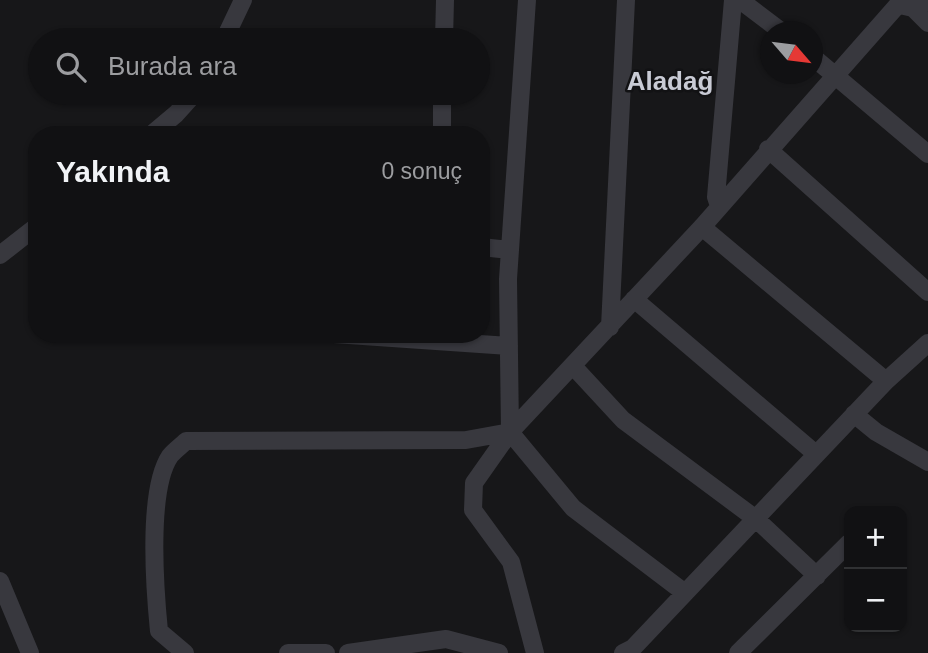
<!DOCTYPE html>
<html lang="tr">
<meta charset="utf-8">
<style>
:root{--surface:#111113;--page:#1a1a1c;--text:#f1f3f6;--muted:#9c9da0;--line:#303133}
body{margin:0;font-family:Helvetica,sans-serif;background:var(--page);color:var(--text)}
.controls{position:absolute;right:21px;bottom:21px;display:grid;overflow:hidden;border-radius:14px;box-shadow:0 2px 5px #0004}
.controls button{width:63px;height:63px;display:grid;place-items:center;padding:0;border:0;border-bottom:2px solid var(--line);background:var(--surface);color:var(--text);font:35px sans-serif}
.compass{position:absolute;left:760px;top:21px;width:63px;height:63px;border-radius:50%;background:var(--surface);box-shadow:0 2px 5px #0004;rotate:118deg}
.list{margin:0;padding:0;list-style:none}
h2{display:flex;justify-content:space-between;align-items:center;height:91px;margin:0;padding:0 28px;font-size:30px}
h2 small{font-size:23px;font-weight:400;color:var(--muted)}
.icon{flex:none;width:38px;height:38px;fill:none;stroke:currentColor;stroke-width:2;stroke-linecap:round;stroke-linejoin:round}
.map{position:relative;flex:none;width:928px;height:653px;overflow:hidden}
.search{position:absolute;background:var(--surface);box-shadow:0 2px 5px #0004;left:28px;top:28px;width:462px;height:77px;display:flex;align-items:center;gap:18px;box-sizing:border-box;padding:0 24px;border-radius:38px;color:var(--muted);font-size:26px}
.panel{position:absolute;background:var(--surface);box-shadow:0 2px 5px #0004;left:28px;top:126px;width:462px;height:217px;border-radius:28px}
.map>svg:first-child{display:block}
</style>
<div class="map">
<svg width="928" height="653" viewBox="0 0 928 653">
<rect width="100%" height="100%" fill="#171719"/>
<g fill="none" stroke-linecap="round" stroke-linejoin="round">
<path stroke="#38383e" stroke-width="18" d="M527,0L508,279L510,432L573,508L685,593
M740,0L782,32
M900,5L913,8L928,1
M913,8L928,23
M224,40L243,0
M444,40L445,0
M813,57L928,154
M442,93V135
M151,135L176,114L195,93
M768,149L928,292
M719,206L716,197L733,0
M702,227L886,381
M481,247L510,250
M0,255L37,226
M634,299L816,454
M610,327L626,0
M334,334L509,346
M573,366L623,420L756,519L817,576
M854,414L876,432L928,462
M0,581L30,653
M185,653L159,631C155,591 147,490 170,456C174,451 181,446 186,441L466,440L510,432
M288,653H326
M348,653L446,639L499,653
M535,653L511,562L473,510L474,483L510,432L702,227L902,0
M623,653L633,648L886,381L928,343
M738,653L849,543"/>
</g>
<g text-anchor="middle" stroke-width="5" stroke-linejoin="round" paint-order="stroke">
<g font-size="26" font-weight="bold" fill="#c9cbd5" stroke="#121214">
<text x="670" y="90">Aladağ</text>
</g>
</g>
</svg>
<div class="controls">
<button>+</button>
<button>−</button>
</div>
<svg class="compass" viewBox="-18 -18 36 36"><path d="M0-13l5 13h-10z" fill="#e53935"/><path d="M0 13l5-13h-10z" fill="#9c9da0"/></svg>
<div class="search"><svg class="icon" aria-label="search" viewBox="0 0 24 24"><circle cx="10" cy="10" r="6"/><path d="M15 15l6 6"/></svg>Burada ara</div>
<section class="panel">
<h2>Yakında<small>0 sonuç</small></h2>
<ul class="list">
</ul>
</section>
</div>
